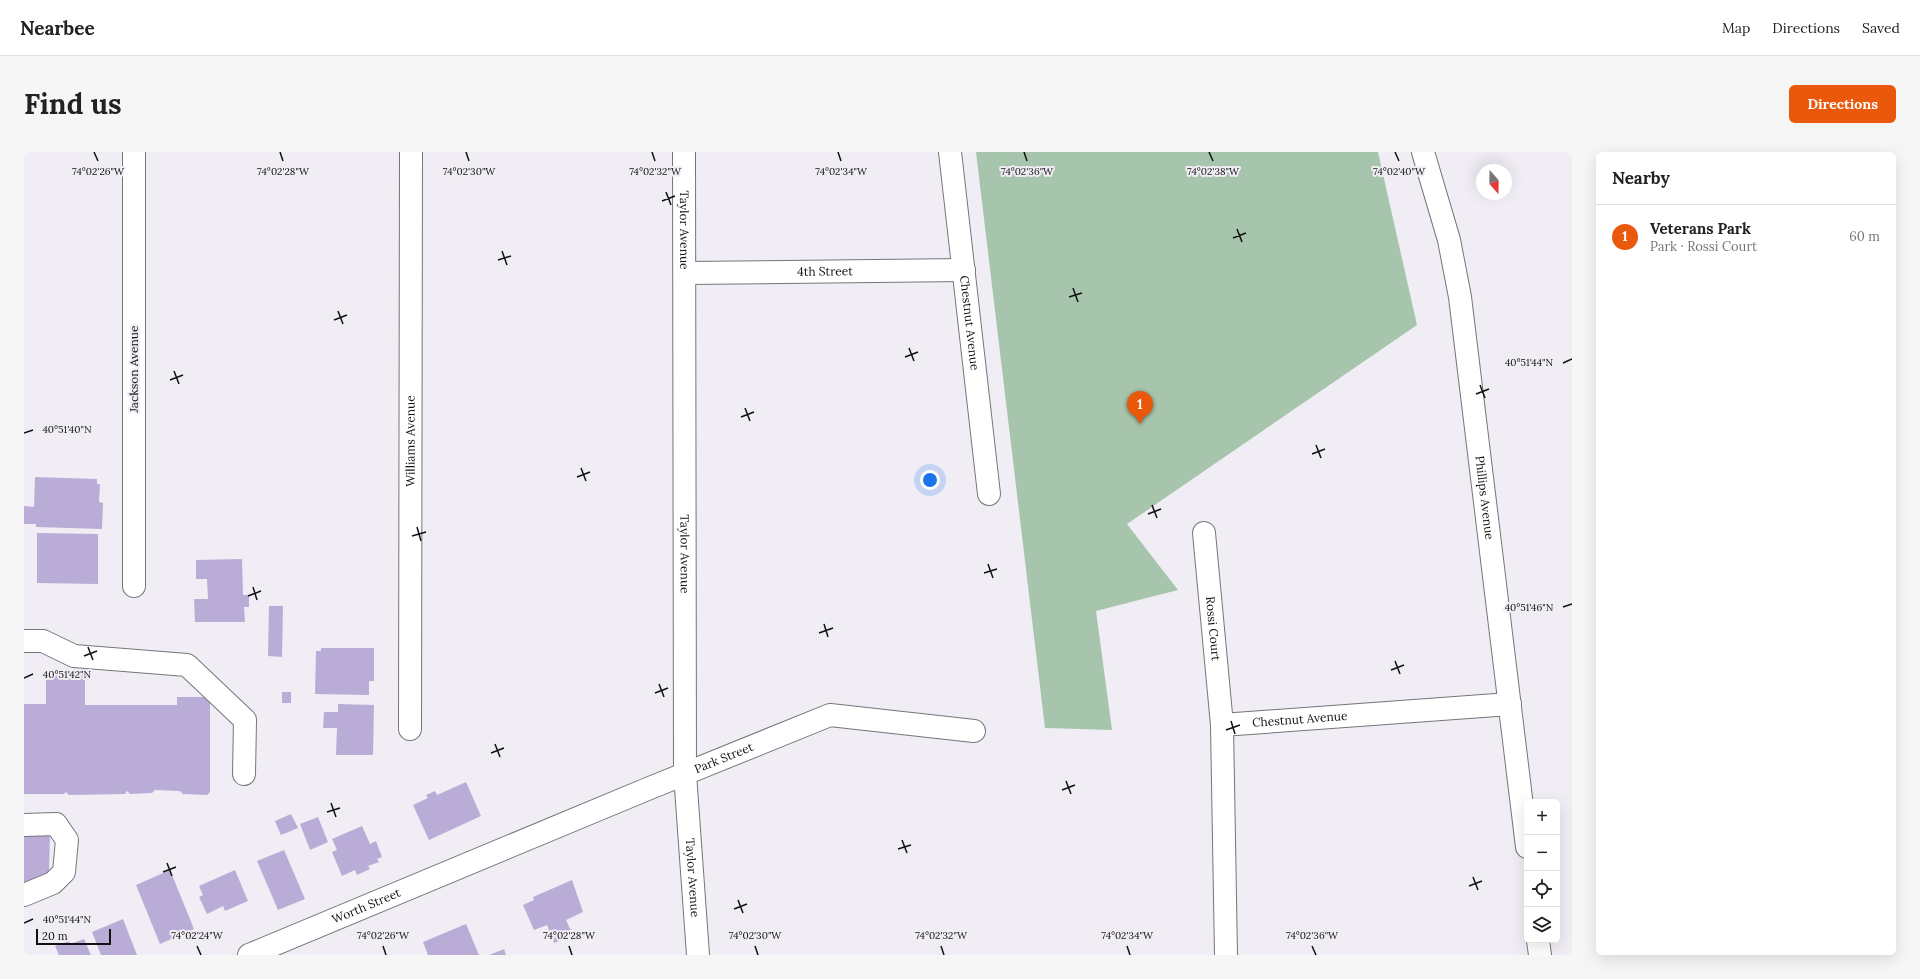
<!DOCTYPE html>
<meta charset="utf-8">
<style>
:root{--surface:#fff;--page:#f6f6f6;--text:#222;--muted:#767676;--line:#e0e0e0;--accent:#ea580c}
body{margin:0;font-family:Lora,serif;background:var(--page);color:var(--text)}
.controls{position:absolute;right:12px;bottom:12px;display:grid;overflow:hidden;border-radius:6px;box-shadow:0 4px 16px #0002}
.controls button{width:36px;height:36px;display:grid;place-items:center;padding:0;border:0;border-bottom:1px solid var(--line);background:var(--surface);color:var(--text);font:20px sans-serif}
.compass{position:absolute;left:1452px;top:12px;width:36px;height:36px;border-radius:50%;background:var(--surface);box-shadow:0 4px 16px #0002;rotate:160deg}
.scale{position:absolute;left:12px;bottom:10px;width:75px;box-sizing:border-box;padding-left:4px;border:2px solid #111012;border-top:0;font-size:11px;line-height:14px;white-space:nowrap;color:#111012;-webkit-text-stroke:3px #f0edf4;paint-order:stroke}
.you{position:absolute;left:906px;top:328px;width:14px;height:14px;margin:-10px;border:3px solid #fff;border-radius:50%;background:#1a73e8;box-shadow:0 0 0 6px #1a73e833}
.badge{display:grid;place-items:center;width:26px;height:26px;border-radius:50%;background:var(--accent);color:#fff;font-size:13px;font-weight:700}
.pin{position:absolute;translate:-50% -33px;filter:drop-shadow(0 1px 2px #0008)}
.pin::after{content:'';position:absolute;top:21px;width:14px;height:12px;background:inherit;clip-path:polygon(0 0,100% 0,50% 100%)}
.list{margin:0;padding:0;list-style:none}
h2{display:flex;justify-content:space-between;align-items:center;height:52px;margin:0;padding:0 16px;font-size:17px}
h2 small{font-size:13px;font-weight:400;color:var(--muted)}
.list li{display:grid;grid-template-columns:26px 1fr auto;gap:12px;align-items:center;box-sizing:border-box;height:64px;padding:0 16px;border-top:1px solid var(--line)}
.list b{display:block;font-size:15px;white-space:nowrap}
.list p{margin:0;font-size:13px;white-space:nowrap;color:var(--muted)}
.list em{font-size:13px;font-style:normal;color:var(--muted)}
.icon{flex:none;width:22px;height:22px;fill:none;stroke:currentColor;stroke-width:2;stroke-linecap:round;stroke-linejoin:round}
.map{position:relative;flex:none;width:1548px;height:803px;overflow:hidden;border-radius:6px}
header{display:flex;align-items:center;gap:24px;box-sizing:border-box;height:56px;padding:0 20px;background:var(--surface);border-bottom:1px solid var(--line)}
header strong{font-size:19px}
nav{display:flex;gap:22px;margin-inline-start:auto;font-size:14px}
.intro{display:flex;align-items:center;justify-content:space-between;box-sizing:border-box;height:96px;padding:0 24px}
h1{margin:0;font-size:28px}
.button{padding:10px 18px;border-radius:6px;background:var(--accent);color:#fff;font-size:14px;font-weight:700}
main{display:flex;gap:24px;padding:0 24px}
aside{flex:1;background:var(--surface);border-radius:6px;box-shadow:0 4px 16px #0002}
.map>svg:first-child{display:block}
</style>
<header>
<strong>Nearbee</strong>
<nav><a>Map</a><a>Directions</a><a>Saved</a></nav>
</header>
<div class="intro"><h1>Find us</h1><a class="button">Directions</a></div>
<main>
<div class="map">
<svg width="1548" height="803" viewBox="0 0 1548 803">
<rect width="100%" height="100%" fill="#f0edf4"/>
<path fill="#a7c5ac" d="M952,0H1354L1393,173L1103,372L1154,438L1072,459L1088,578L1021,576Z"/>
<path fill="#b9acd7" d="M11,325L73,327V332H76L75,350L79,351L78,377L12,375V372H0V354L10,355Z
M13,381L74,382V432L13,431Z
M218,407L219,443H225V455H220L221,470H171L170,447H184L183,427H172V408Z
M245,454H259L258,505L244,504Z
M297,496H350V529H345V543L291,542L292,499H297Z
M22,521H61V553H153V545H186V640L183,643L159,642L156,639L131,638L128,641L106,642L103,639L101,642L45,643L42,640L40,642H0V552H22Z
M258,540H267V551H258Z
M314,552L350,553L349,603H312L313,576H299L300,560H314Z
M442,630L457,664L405,688L389,653L404,646L402,643L411,639L413,643Z
M267,662L274,676L257,683L251,669Z
M294,665L304,690L286,698L276,672Z
M338,674L346,692L352,689L358,705L353,707L355,710L344,714L346,717L333,723L331,718L318,724L308,700L313,698L308,687Z
M0,680H26L25,721L0,732Z
M260,698L281,747L254,758L233,709Z
M146,718L170,777L136,792L112,733Z
M211,718L224,749L201,759L199,754L183,762L175,745L179,743L175,734Z
M548,728L559,760L542,768L549,783L530,791L523,773L510,778L499,753L510,748L509,745Z
M99,767L113,803H77L68,780Z
M442,772L455,803H404L399,790Z
M60,787L67,803H35L31,794L45,789L46,792Z
M480,797L482,803H465Z"/>
<g fill="none" stroke-linecap="round" stroke-linejoin="round">
<g stroke="#77747a" stroke-width="24">
<g id="minor">
<path d="M110,0V434"/>
<path id="s1" d="M660,0L661,622L674,803"/>
<path id="s2" d="M926,0L965,342"/>
<path id="s3" d="M1399,0L1425,88L1436,145L1503,695"/>
<path id="s4" d="M661,121L940,118"/>
<path id="s5" d="M1180,381L1198,573L1202,803"/>
<path d="M0,489H19L50,504L163,513L221,568L220,622"/>
<path id="s6" d="M1198,573L1486,552"/>
<path id="s7" d="M386,577L387,0"/>
<path d="M0,673L32,672L43,688L40,720L29,731L0,743"/>
<path d="M1514,788L1516,803"/>
<path id="s8" d="M225,803L621,638L806,563L950,579"/>
</g>
</g>
<use href="#minor" stroke="#fff" stroke-width="22"/>
</g>
<path fill="none" stroke="#111012" stroke-width="1.5" d="M70,0L74,9M256,0L259,9M442,0L445,9M628,0L631,9M814,0L817,9M1000,0L1003,9M1185,0L1189,9M1371,0L1375,9M642,40L647,53M638,49L651,44M1213,77L1218,90M1209,86L1222,81M478,99L483,113M474,108L487,104M1049,136L1054,150M1045,145L1058,141M314,159L319,172M310,168L323,163M885,196L890,209M881,205L894,200M1539,211L1548,207M150,219L155,232M146,228L159,223M1456,233L1461,246M1452,242L1465,237M721,256L726,269M717,265L730,260M0,281L9,278M1292,293L1297,306M1288,302L1301,297M557,316L562,329M553,325L566,320M1128,353L1133,366M1124,362L1137,357M393,375L397,389M388,384L402,380M964,412L969,426M960,421L973,417M229,435L233,448M224,444L237,439M1539,455L1548,452M800,472L804,485M795,481L809,476M64,495L69,508M60,504L73,499M1371,509L1376,522M1367,518L1380,513M0,526L9,522M635,532L640,545M631,541L644,536M1207,569L1211,582M1202,578L1216,573M471,592L476,605M467,601L480,596M1042,629L1047,642M1038,638L1051,633M307,651L312,665M303,660L316,656M878,688L883,701M874,697L887,693M143,711L148,724M139,720L152,715M1449,725L1454,738M1445,734L1458,729M714,748L719,761M710,757L723,752M0,771L9,767M173,794L177,803M359,794L362,803M545,794L548,803M731,794L734,803M917,794L920,803M1103,794L1106,803M1288,794L1292,803"/>
<g text-anchor="middle" stroke-width="4" stroke-linejoin="round" paint-order="stroke">
<g font-size="12" fill="#111012" stroke="#f0edf4">
<text dy="4" stroke="none"><textPath href="#s1" startOffset="78">Taylor Avenue</textPath></text>
<text dy="4" stroke="none"><textPath href="#s4" startOffset="140">4th Street</textPath></text>
<text dy="4" stroke="none"><textPath href="#s2" startOffset="172">Chestnut Avenue</textPath></text>
<text transform="translate(110 217) rotate(-90)" y="4">Jackson Avenue</text>
<text dy="4" stroke="none"><textPath href="#s7" startOffset="288">Williams Avenue</textPath></text>
<text dy="4" stroke="none"><textPath href="#s3" startOffset="352">Phillips Avenue</textPath></text>
<text dy="4" stroke="none"><textPath href="#s1" startOffset="402">Taylor Avenue</textPath></text>
<text dy="4" stroke="none"><textPath href="#s5" startOffset="96">Rossi Court</textPath></text>
<text dy="4" stroke="none"><textPath href="#s6" startOffset="78">Chestnut Avenue</textPath></text>
<text dy="4" stroke="none"><textPath href="#s8" startOffset="514">Park Street</textPath></text>
<text dy="4" stroke="none"><textPath href="#s1" startOffset="726">Taylor Avenue</textPath></text>
<text dy="4" stroke="none"><textPath href="#s8" startOffset="127">Worth Street</textPath></text>
</g>
</g>
<g font-size="10" text-anchor="middle" fill="#111012" stroke="#f0edf4" stroke-width="4" stroke-linejoin="round" paint-order="stroke">
<text x="74" y="23">74°02'26"W</text>
<text x="259" y="23">74°02'28"W</text>
<text x="445" y="23">74°02'30"W</text>
<text x="631" y="23">74°02'32"W</text>
<text x="817" y="23">74°02'34"W</text>
<text x="1003" y="23">74°02'36"W</text>
<text x="1189" y="23">74°02'38"W</text>
<text x="1375" y="23">74°02'40"W</text>
<text x="1505" y="214">40°51'44"N</text>
<text x="43" y="281">40°51'40"N</text>
<text x="1505" y="459">40°51'46"N</text>
<text x="43" y="526">40°51'42"N</text>
<text x="43" y="771">40°51'44"N</text>
<text x="173" y="787">74°02'24"W</text>
<text x="359" y="787">74°02'26"W</text>
<text x="545" y="787">74°02'28"W</text>
<text x="731" y="787">74°02'30"W</text>
<text x="917" y="787">74°02'32"W</text>
<text x="1103" y="787">74°02'34"W</text>
<text x="1288" y="787">74°02'36"W</text>
</g>
</svg>
<div class="controls">
<button>+</button>
<button>−</button>
<button><svg class="icon" aria-label="locate" viewBox="0 0 24 24"><circle cx="12" cy="12" r="6"/><path d="M12 2v4M12 18v4M2 12h4M18 12h4"/></svg></button>
<button><svg class="icon" aria-label="layers" viewBox="0 0 24 24"><path d="M12 4l9 5-9 5-9-5zM3 14l9 5 9-5"/></svg></button>
</div>
<svg class="compass" viewBox="-18 -18 36 36"><path d="M0-13l5 13h-10z" fill="#e53935"/><path d="M0 13l5-13h-10z" fill="#767676"/></svg>
<div class="scale">20 m</div>
<div class="you"></div>
<div class="pin badge" style="left:1116px;top:272px">1</div>
</div>
<aside>
<h2>Nearby<small></small></h2>
<ul class="list">
<li><span class="badge">1</span><div><b>Veterans Park</b><p>Park · Rossi Court</p></div><em>60 m</em></li>
</ul>
</aside>
</main>
